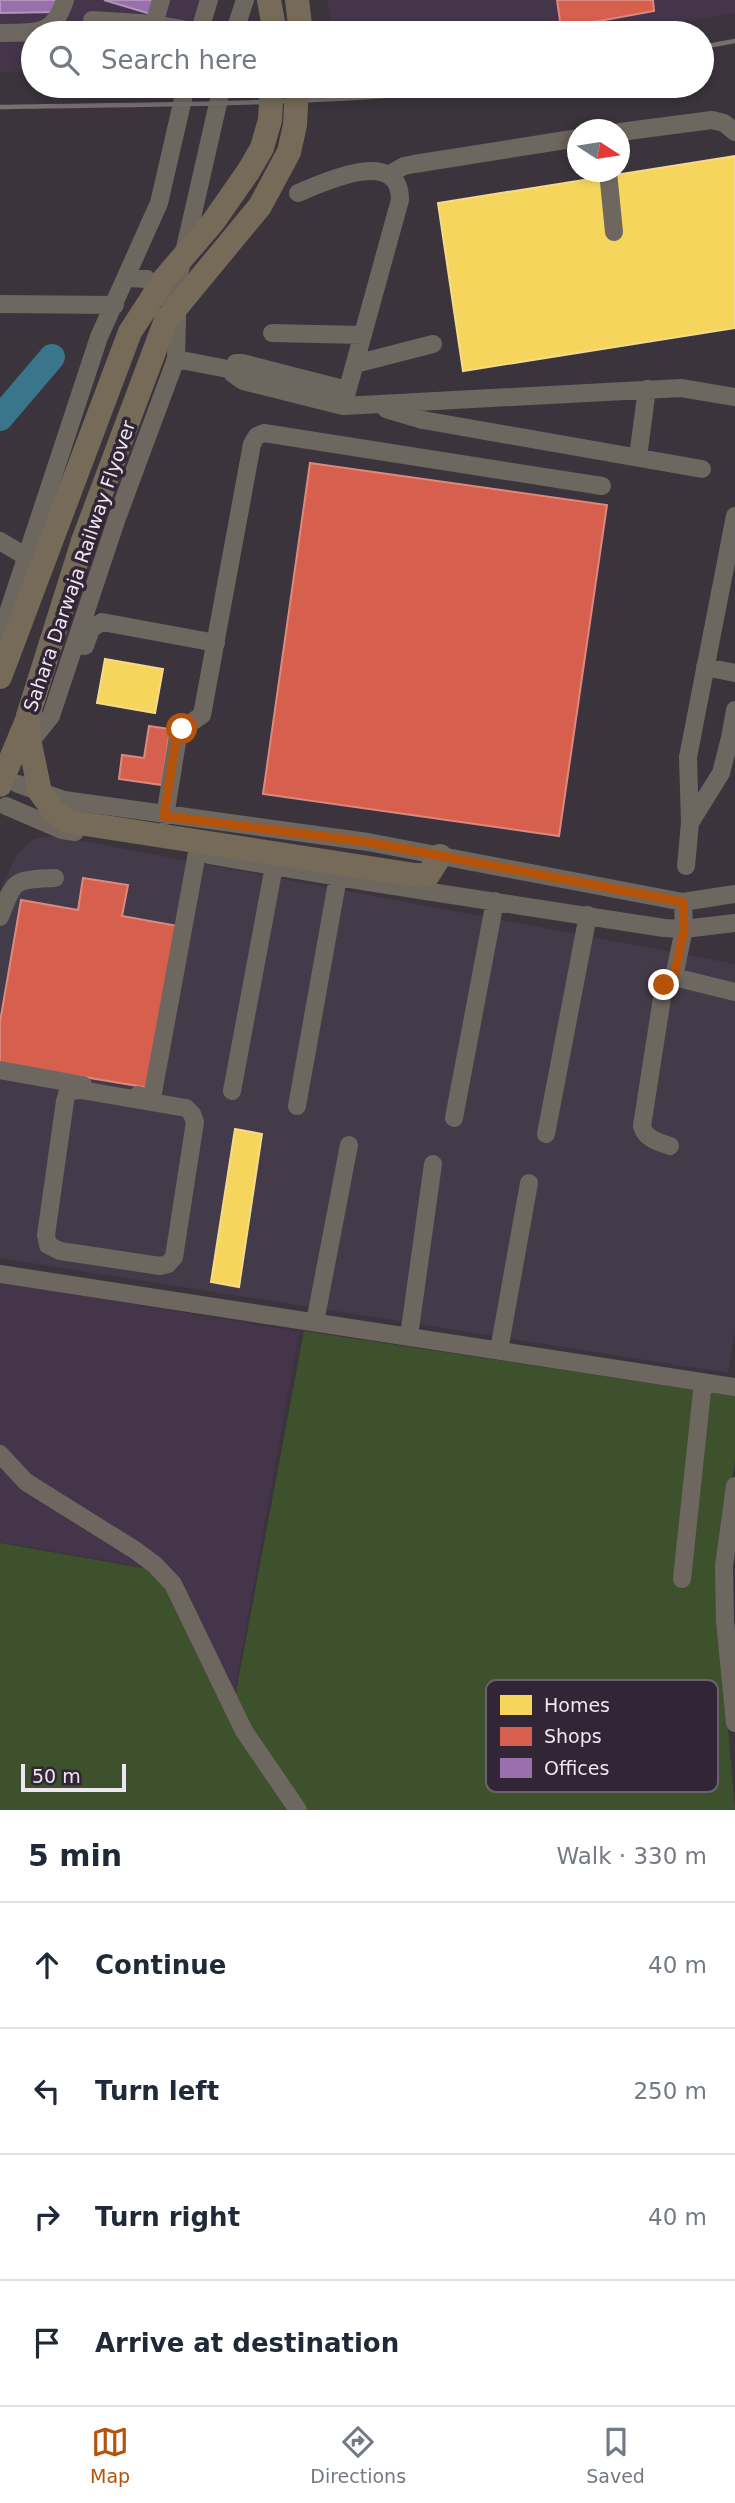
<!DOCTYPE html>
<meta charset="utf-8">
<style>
:root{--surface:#fff;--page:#f2f2f3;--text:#1f2937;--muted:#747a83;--line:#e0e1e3;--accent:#b45309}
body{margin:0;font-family:"DejaVu Sans",sans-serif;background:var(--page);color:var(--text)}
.compass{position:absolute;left:567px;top:119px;width:63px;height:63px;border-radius:50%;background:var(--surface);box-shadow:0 4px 10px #0003;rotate:102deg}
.scale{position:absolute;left:21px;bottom:18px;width:105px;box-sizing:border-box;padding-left:7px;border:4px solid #eee6f1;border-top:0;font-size:19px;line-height:24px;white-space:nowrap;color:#eee6f1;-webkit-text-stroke:5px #322636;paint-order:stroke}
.stop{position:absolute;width:21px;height:21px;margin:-16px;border:5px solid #b45309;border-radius:50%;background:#fff}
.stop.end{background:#b45309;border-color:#fff;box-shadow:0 2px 7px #0008}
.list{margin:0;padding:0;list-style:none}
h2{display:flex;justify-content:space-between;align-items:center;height:91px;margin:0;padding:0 28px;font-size:30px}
h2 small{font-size:23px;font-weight:400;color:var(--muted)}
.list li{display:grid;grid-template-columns:46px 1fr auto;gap:21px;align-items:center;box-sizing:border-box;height:126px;padding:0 28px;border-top:2px solid var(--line)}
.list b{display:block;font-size:26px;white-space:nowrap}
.list em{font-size:23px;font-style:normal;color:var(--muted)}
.icon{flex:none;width:38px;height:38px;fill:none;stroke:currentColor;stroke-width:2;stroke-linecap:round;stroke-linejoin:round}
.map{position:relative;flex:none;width:735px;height:1810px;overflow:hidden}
.search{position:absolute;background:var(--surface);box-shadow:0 4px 10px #0003;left:21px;right:21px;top:21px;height:77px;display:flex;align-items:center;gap:18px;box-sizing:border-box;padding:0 24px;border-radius:38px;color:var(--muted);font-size:26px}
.sheet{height:595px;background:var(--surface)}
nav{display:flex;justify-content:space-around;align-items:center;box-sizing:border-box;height:98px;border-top:2px solid var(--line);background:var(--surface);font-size:19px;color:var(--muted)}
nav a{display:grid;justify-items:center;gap:4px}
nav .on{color:var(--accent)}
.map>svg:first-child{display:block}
</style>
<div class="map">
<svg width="735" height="1810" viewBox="0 0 735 1810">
<rect width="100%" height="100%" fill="#3b343d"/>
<path fill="#44354a" d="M0,0H205L195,33H33V72H0Z
M327,0H735V13L604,33H332Z
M0,1282L299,1332L234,1694L172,1572L0,1542Z"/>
<path fill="#443b4a" d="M55,836L735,964V1332L728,1373L0,1258V891L17,854L34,839Z"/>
<path fill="#3d512c" d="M304,1331L735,1396V1461L717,1570L719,1624L735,1810H0V1543L171,1573L235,1697Z"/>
<path fill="#f6d55c" stroke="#f4da89" stroke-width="2" d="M735,156V328L463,371L438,203Z
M105,659L163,669L155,713L97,703Z
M235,1129L262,1134L239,1287L211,1282Z"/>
<path fill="#d6604d" stroke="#dd887e" stroke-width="2" d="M557,0H653L654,11L561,28Z
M310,463L607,505L559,836L263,794Z
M149,726L170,729L162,785L119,779L122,755L144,758Z
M83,878L128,885L122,916L178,926L150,1088L0,1063V1022L21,900L78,910Z"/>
<path fill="#9970ab" stroke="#b293c0" stroke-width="2" d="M0,0H60L57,12L0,13Z
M104,0H158L154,15Z"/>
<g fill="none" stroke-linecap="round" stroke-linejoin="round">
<path stroke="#3a768b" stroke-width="26" d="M0,418L52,357"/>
<path stroke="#6e675f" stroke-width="18" d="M92,20L154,24L199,32
M154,24L161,0
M0,33C34,32 53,38 65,0
M199,33L209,0
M234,33L245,0
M620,132L712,120L724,123L735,132
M608,172L614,232
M388,175L404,166L414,164L578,138
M298,193C324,182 400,146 400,200L345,399
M127,278L147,279L164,298
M0,304L115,305
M272,333L363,335
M176,359L233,370
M355,364L433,344
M347,390L242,363H236L233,374L243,381L343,406L681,388L735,397
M386,409L423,420L702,469
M638,457L647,389
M0,541L25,556
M0,637L99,337L159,203L186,86
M85,646L91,629L102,622L216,643
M705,667L735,673
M26,747L51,716L117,518L176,359L178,279L222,86
M18,784L64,800L368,842L683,902L735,894
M6,806L62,830L75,832
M165,816L178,736L182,729L202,715L252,444L257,436L264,433L602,486
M690,823L721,773L730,738L735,710
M209,855L367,882L664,928L684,929L735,923
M686,866L690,823L688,757L735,516
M0,917C15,878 14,880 55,878
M674,977L684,929L683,902
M0,1070L83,1085
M81,1090L186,1108L192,1114L195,1122L174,1257L168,1264L160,1266L60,1251L48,1245L46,1235L65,1101L68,1091Z
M232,1091L274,866
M138,1095L152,1098L197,853
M297,1106L338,877
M454,1118L495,901
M546,1134L588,915
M670,1146C659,1142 645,1139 642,1126L664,985L669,979L674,977L735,992
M0,1274L735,1387
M315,1322L349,1145
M409,1336L433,1164
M499,1350L529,1183
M0,1454L26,1482L135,1550L155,1565L173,1584L244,1731L298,1810
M735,1486L724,1566L725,1621L735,1723
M682,1579L703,1382"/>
<path stroke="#766b58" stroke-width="24" d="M269,0L275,33
M297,0L301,33
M28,716L83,541
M415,875H428L440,856"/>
<path stroke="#77706f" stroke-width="4.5" d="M702,47L735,41
M0,107C165,104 332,105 496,86"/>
<path stroke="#766b58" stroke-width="24" d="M83,541L166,320L260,206L289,152L295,125L297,86
M0,677L130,332L165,278L213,222L248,172L262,148L270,120L272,86
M28,716L30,744L40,792L53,810L66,821L415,875
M0,785L27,720"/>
</g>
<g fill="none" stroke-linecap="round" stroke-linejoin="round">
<path stroke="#b45309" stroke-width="9" d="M182,729L175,745L164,816L368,842L683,902L684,929L674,977L669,979L664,985"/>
</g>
<g text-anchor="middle" stroke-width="7" stroke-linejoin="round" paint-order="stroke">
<g font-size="19" fill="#eee6f1" stroke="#322636">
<text transform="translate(79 566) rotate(-71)" y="7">Sahara Darwaja Railway Flyover</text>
</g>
</g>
<rect x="486" y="1680" width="232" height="112" rx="10" fill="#322636" stroke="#6a606e" stroke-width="2"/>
<rect x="500" y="1695" width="32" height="20" fill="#f6d55c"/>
<rect x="500" y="1727" width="32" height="19" fill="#d6604d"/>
<rect x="500" y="1758" width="32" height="20" fill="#9970ab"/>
<g font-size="19" fill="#eee6f1">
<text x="544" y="1712">Homes</text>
<text x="544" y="1743">Shops</text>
<text x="544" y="1775">Offices</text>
</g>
</svg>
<svg class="compass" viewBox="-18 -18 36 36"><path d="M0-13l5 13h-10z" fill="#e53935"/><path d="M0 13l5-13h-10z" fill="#747a83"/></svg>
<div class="scale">50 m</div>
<div class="stop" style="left:182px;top:729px"></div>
<div class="stop end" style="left:664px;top:985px"></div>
<div class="search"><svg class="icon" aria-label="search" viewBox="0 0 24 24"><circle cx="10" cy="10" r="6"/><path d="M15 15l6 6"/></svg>Search here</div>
</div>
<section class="sheet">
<h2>5 min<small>Walk · 330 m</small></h2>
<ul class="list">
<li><svg class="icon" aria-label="ahead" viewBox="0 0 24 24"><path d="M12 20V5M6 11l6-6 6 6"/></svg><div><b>Continue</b></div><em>40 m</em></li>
<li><svg class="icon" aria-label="left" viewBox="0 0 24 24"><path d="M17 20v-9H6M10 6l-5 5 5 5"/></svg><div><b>Turn left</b></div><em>250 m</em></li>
<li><svg class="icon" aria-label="right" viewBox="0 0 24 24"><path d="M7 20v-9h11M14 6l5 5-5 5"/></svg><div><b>Turn right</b></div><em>40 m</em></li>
<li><svg class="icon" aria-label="arrive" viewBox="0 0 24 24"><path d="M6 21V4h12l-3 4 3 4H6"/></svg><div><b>Arrive at destination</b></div></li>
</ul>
</section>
<nav>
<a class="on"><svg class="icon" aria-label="map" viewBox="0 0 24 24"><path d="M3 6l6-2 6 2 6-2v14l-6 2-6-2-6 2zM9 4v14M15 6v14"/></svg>Map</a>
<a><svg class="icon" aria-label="directions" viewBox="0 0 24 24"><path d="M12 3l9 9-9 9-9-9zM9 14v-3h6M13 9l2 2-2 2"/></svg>Directions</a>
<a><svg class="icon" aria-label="saved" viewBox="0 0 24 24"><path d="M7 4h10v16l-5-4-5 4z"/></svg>Saved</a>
</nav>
